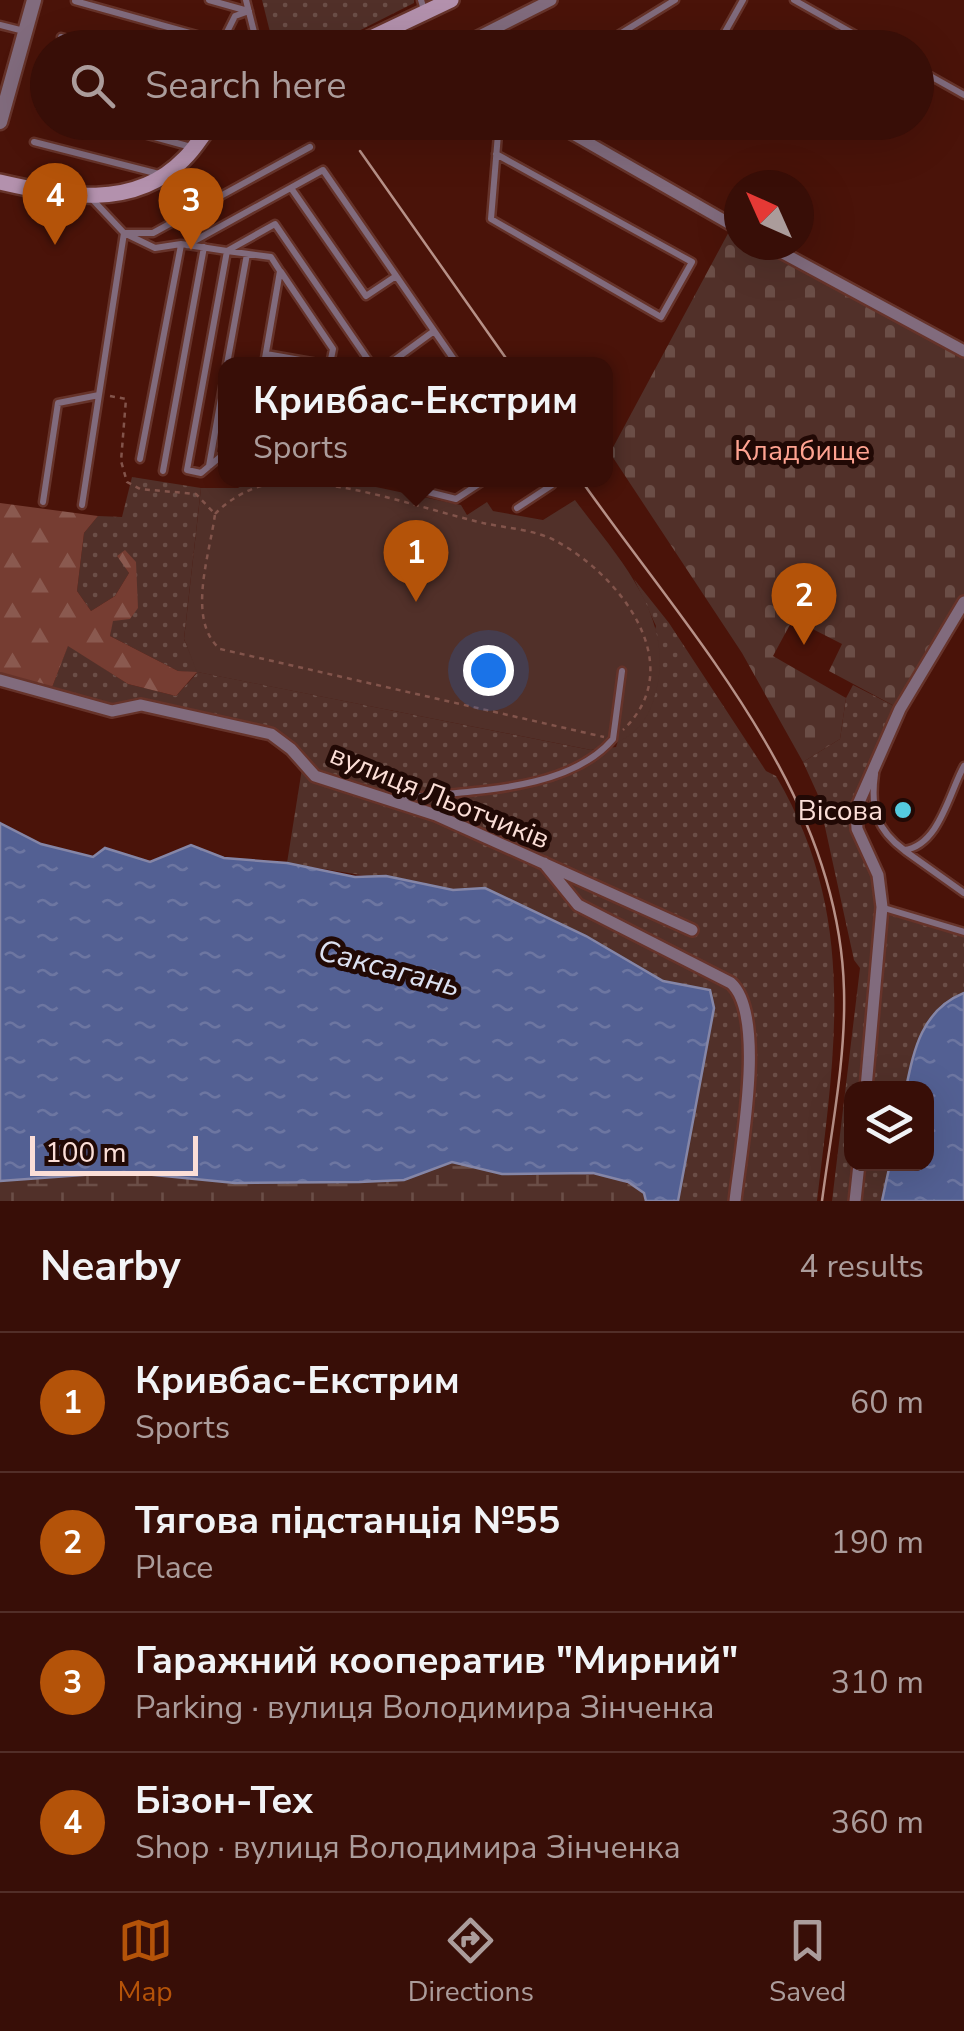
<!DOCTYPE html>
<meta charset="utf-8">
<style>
:root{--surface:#380e07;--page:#3f1711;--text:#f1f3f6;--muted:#ab9c9b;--line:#522e28;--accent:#b45309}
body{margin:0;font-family:"Nunito Sans",sans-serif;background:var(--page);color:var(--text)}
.controls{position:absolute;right:30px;bottom:30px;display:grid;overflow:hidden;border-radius:20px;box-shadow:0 10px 40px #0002}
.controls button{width:90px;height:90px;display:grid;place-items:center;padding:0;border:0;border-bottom:2px solid var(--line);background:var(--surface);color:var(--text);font:50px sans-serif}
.compass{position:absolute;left:724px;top:170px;width:90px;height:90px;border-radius:50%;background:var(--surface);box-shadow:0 10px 40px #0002;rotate:315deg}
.scale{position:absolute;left:30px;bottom:25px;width:168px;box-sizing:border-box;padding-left:10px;border:5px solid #fbded7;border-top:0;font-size:28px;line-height:35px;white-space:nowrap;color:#fbded7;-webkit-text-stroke:8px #210905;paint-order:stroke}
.you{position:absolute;left:488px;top:670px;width:35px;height:35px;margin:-25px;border:8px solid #fff;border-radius:50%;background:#1a73e8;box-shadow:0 0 0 15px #1a73e833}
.badge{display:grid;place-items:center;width:65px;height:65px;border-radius:50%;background:var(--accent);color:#fff;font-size:32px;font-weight:700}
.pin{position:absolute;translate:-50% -82px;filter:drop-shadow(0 2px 5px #0008)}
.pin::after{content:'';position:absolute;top:52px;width:35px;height:30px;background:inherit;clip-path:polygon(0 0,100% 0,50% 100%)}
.popup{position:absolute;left:218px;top:357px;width:395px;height:130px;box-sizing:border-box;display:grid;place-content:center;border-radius:20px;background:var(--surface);filter:drop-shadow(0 2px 8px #0005);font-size:32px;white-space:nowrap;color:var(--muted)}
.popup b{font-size:38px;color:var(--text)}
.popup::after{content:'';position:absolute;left:50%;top:100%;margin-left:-20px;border:20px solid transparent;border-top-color:var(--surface)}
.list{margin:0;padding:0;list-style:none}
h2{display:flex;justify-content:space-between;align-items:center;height:130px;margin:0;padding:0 40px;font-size:42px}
h2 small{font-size:32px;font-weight:400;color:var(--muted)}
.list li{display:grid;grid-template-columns:65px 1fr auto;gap:30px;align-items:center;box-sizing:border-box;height:140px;padding:0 40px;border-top:2px solid var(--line)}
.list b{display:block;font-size:38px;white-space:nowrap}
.list p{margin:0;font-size:32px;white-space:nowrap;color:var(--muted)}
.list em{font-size:32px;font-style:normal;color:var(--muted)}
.icon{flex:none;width:55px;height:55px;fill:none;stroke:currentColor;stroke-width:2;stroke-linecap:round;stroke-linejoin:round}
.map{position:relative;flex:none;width:964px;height:1201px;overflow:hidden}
.search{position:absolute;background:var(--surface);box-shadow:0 10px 40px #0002;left:30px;right:30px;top:30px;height:110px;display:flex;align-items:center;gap:25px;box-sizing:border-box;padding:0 35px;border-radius:55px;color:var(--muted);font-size:38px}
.sheet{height:690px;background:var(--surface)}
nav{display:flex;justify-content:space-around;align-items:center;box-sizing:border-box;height:140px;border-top:2px solid var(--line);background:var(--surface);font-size:28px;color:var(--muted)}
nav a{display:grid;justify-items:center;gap:5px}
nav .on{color:var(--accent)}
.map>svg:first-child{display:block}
</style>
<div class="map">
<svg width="964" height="1201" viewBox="0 0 964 1201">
<defs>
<pattern id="grass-dots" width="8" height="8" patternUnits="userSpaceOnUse" patternTransform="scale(2.5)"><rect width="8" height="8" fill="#513029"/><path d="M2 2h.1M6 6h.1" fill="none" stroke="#6b4e47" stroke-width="1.8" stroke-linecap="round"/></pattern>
<pattern id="forest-firs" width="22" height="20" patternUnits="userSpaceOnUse" patternTransform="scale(2.5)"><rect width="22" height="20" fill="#763d32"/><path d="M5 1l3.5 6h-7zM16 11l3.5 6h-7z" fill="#8a594f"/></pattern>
<pattern id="wetland-marsh" width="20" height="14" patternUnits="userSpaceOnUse" patternTransform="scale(2.5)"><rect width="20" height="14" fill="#513029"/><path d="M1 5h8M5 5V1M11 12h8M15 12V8" fill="none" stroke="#6b4e47"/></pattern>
<pattern id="cemetery-stones" width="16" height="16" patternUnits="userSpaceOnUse" patternTransform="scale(2.5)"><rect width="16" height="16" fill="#513029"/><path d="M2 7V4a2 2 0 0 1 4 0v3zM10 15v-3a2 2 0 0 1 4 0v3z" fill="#6b4e47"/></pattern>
<pattern id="water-ripples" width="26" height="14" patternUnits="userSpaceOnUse" patternTransform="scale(2.5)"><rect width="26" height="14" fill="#536093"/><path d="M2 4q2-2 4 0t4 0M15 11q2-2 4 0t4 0" fill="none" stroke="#6d76a1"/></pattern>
</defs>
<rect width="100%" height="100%" fill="#4a1309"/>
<path fill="url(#grass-dots)" d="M262,0H414V3L327,47L274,48Z
M132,477L201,488L184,639L198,672L591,750L616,747L656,626L634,579L669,623L766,771L776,776C858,915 835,1050 817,1201H678L714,1008L710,990L663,981L586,936L485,888L453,890L287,863L304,756L294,743L272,729L143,699L111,706L51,690L68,645L128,684L176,696L197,673L178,671L110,636L112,621L138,608L125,551L118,556L129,573L115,596L91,611L77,591L84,533L98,516L122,517Z
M853,685L900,709L856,809L883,907L964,932V993L913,1053L906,1088H852V1164H890L882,1201H832L860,968L854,960L818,795L803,762L840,739L846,698Z"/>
<path fill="url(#forest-firs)" d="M0,503L98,516L84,533L77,591L91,611L115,596L129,573L117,556L125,550L136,562L138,608L130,619L113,621L110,636L178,671L197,672L176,696L128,684L68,646L51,690L0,674Z"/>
<path fill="url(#wetland-marsh)" d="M452,1162C477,1169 503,1176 530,1175C571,1174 608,1168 644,1193L646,1201H0V1181L123,1172L211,1181L307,1182L430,1171Z"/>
<path fill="url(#cemetery-stones)" d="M732,226L739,229V245H768L964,351V602L900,709L829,671L842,644L793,619L773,656L846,698L840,739L803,762L742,653L610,453Z"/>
<path fill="#513029" d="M250,480H343L461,505L467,515L487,502L493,511L543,520L575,500C622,563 683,624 651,707C641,733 616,747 591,750L197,672L184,639L201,488H238Z"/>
<path fill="url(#water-ripples)" stroke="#8586a7" stroke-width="2.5" d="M0,823L41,844L93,857L105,848L150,862L191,845L224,858L287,863L355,877L386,876L453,890L485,888L586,936L663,981L710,990L714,1008L678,1201H646L644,1193L628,1182L593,1173L502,1174L452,1162L404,1180L359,1182L235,1183L124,1172L0,1181Z
M964,993V1201H882L890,1164H926V1088H906C914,1049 922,1010 964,993Z"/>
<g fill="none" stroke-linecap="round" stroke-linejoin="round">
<g stroke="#66332a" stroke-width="11">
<path id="service" d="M209,0L248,11
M246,0L258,48
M421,0L424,10
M794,0L879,48
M75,1L222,42
M0,25L24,31
M61,37L100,48
M219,48L235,16L249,11
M597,48L675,0
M716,48L743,0
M916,68L964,95
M41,107L48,108
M100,122L191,147
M34,142L159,174
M496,154L692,262L661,317L491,219L499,122
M291,188L366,296L396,276
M92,199L124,233L155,248L181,244L227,251L275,224L371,364
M187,245L323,170L457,364
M281,272L333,349L330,364
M266,354L323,364
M227,364L247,254
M389,364L434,331
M226,452L201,473L187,470L227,251L271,257L280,271L264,364
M140,459L181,245
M209,466L226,370
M163,471L204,247
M413,480L427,491
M430,480L428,492L456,499L485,480
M43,502L58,403L99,395
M82,505L124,233H153L310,147
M517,508L552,485L548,480
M875,774C870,809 877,830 904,850C939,846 949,793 964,766
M395,799C463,790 566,794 613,739L622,671
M905,851L964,893
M884,908L964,932"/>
</g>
<g stroke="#66332a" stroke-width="16">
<path id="minor" d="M387,29L438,48
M456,48L551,0
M552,122L739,229
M768,245L964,351
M0,680L112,711L141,705L271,734L291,749L315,776L436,815L692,930
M544,863L578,905L731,983C767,1016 740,1153 735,1201
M866,1088L882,907L878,875L857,829L856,809L900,709L964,602
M855,1201L859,1164"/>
</g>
<g stroke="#66332a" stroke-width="19">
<path id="tertiary" d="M0,122L34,0"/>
</g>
<g stroke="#66332a" stroke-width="20">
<path id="secondary" d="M350,48L451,0
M0,182C61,196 134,211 184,159C195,149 203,134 213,122"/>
</g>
<path stroke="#82544b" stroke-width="2.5" stroke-dasharray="5 5" stroke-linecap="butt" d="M110,396L126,399L121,461L127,482L140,489L196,494L215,514C210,554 186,620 220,649L604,737
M215,514C233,495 262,481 289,482C354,483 420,508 483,523C506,528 536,530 556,541C621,576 690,666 623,730"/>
<use href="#service" stroke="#816b7d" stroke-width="6"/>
<use href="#minor" stroke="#816b7d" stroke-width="11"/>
<use href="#tertiary" stroke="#816b7d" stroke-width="14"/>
<use href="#secondary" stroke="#b391ad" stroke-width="15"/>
<path stroke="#b79188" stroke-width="2.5" d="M360,151L510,364
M581,480C689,634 839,791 844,990C846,1059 831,1132 822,1201"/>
</g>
<circle fill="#55cadf" stroke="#210905" stroke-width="4" cx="903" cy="810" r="10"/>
<g text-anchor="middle" stroke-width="10" stroke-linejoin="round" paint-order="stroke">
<g font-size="28" fill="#ffa391" stroke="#210905">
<text x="802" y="460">Кладбище</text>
</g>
<g font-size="28" fill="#fbded7" stroke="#210905">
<text transform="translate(440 796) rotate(22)" y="10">вулиця Льотчиків</text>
</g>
<g font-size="28" fill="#fbded7" stroke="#210905" text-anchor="end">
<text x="883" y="820">Вісова</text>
</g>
<g font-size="30" font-style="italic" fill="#dce1f1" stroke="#210905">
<text transform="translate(389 968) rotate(15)" y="10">Саксагань</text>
</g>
</g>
</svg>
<div class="controls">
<button><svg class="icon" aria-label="layers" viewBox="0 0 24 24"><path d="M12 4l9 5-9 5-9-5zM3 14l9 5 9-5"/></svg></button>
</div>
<svg class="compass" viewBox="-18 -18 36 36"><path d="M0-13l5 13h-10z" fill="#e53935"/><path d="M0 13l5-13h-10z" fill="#ab9c9b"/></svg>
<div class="scale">100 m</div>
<div class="you"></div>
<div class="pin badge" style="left:416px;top:602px">1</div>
<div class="popup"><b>Кривбас-Екстрим</b>Sports</div>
<div class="pin badge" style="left:804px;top:645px">2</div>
<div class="pin badge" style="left:191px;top:250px">3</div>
<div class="pin badge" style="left:55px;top:245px">4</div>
<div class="search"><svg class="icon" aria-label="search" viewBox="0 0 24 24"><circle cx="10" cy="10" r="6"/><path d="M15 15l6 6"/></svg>Search here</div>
</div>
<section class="sheet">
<h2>Nearby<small>4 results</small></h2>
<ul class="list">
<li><span class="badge">1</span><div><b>Кривбас-Екстрим</b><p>Sports</p></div><em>60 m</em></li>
<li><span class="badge">2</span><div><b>Тягова підстанція №55</b><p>Place</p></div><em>190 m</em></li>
<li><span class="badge">3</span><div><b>Гаражний кооператив &quot;Мирний&quot;</b><p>Parking · вулиця Володимира Зінченка</p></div><em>310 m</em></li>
<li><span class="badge">4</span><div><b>Бізон-Тех</b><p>Shop · вулиця Володимира Зінченка</p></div><em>360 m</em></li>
</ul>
</section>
<nav>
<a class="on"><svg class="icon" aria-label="map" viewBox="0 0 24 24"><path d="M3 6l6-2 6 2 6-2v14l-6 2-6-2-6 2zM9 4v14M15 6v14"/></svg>Map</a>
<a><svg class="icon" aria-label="directions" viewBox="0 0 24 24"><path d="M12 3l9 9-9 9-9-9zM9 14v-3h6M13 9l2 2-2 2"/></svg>Directions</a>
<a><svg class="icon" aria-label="saved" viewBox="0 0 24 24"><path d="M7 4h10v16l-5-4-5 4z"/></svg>Saved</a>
</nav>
